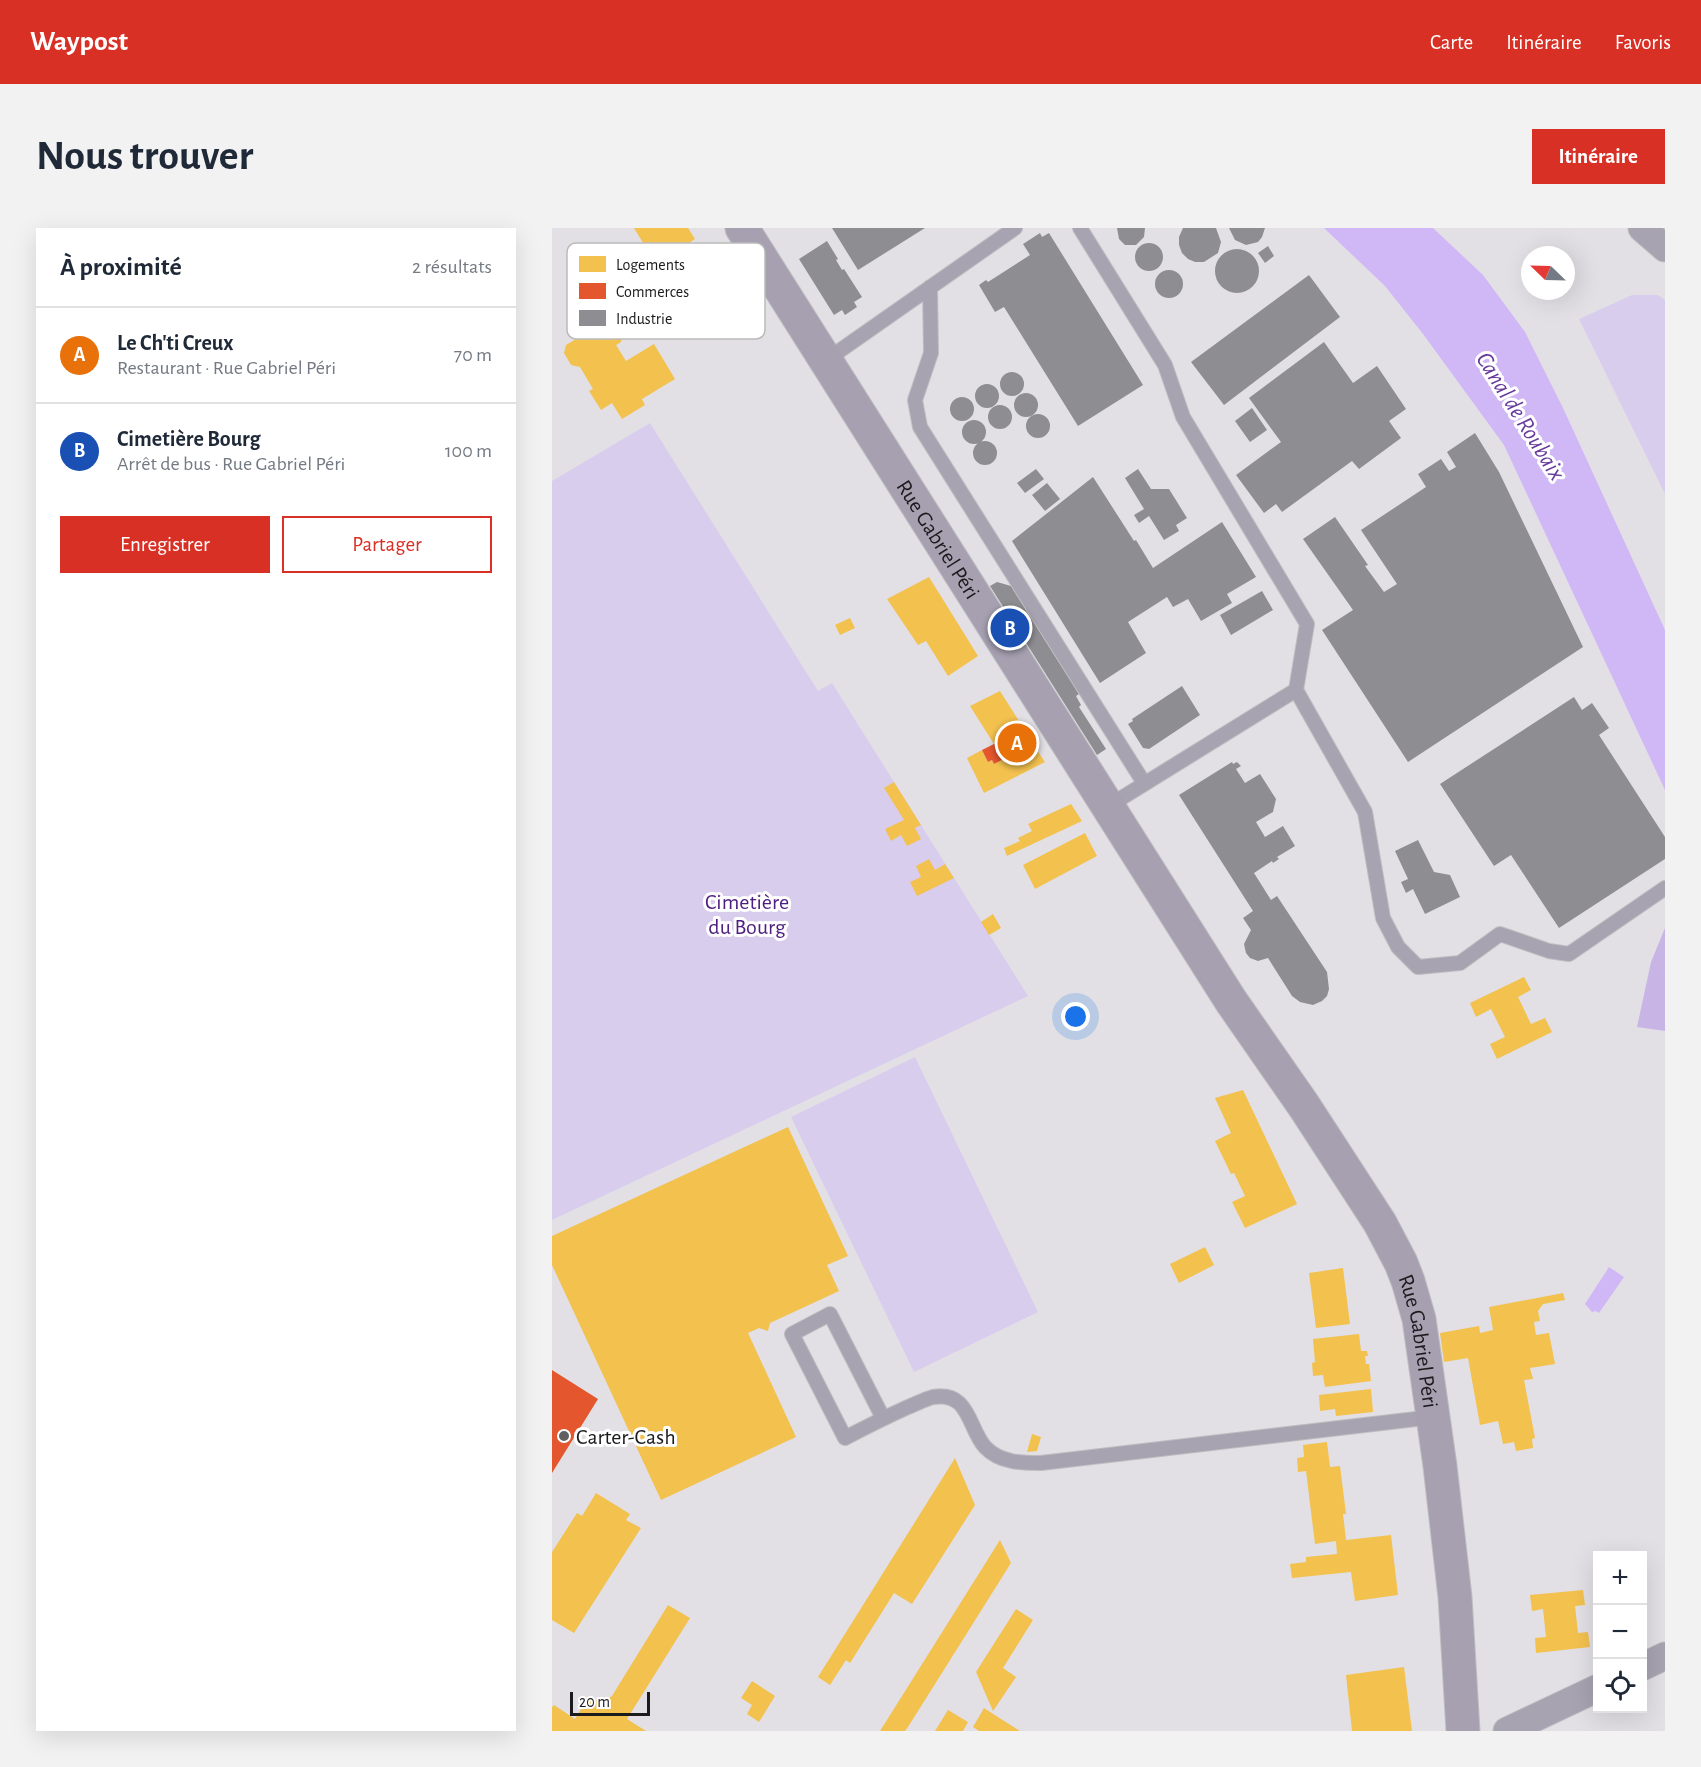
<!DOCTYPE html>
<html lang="fr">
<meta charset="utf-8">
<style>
:root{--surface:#fff;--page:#f2f2f3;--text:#1f2937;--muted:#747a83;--line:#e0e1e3;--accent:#d93025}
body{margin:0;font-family:"Alegreya Sans",sans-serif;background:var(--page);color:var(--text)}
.controls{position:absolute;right:18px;bottom:18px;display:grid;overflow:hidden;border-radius:0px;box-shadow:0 6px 24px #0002}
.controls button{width:54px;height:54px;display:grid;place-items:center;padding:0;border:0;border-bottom:2px solid var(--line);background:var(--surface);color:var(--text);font:30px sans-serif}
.compass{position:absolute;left:969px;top:18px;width:54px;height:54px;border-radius:50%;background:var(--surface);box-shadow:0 6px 24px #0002;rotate:293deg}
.scale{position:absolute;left:18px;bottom:15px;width:80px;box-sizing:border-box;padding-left:6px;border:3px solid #1b1a1c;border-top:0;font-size:16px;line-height:21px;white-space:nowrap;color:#1b1a1c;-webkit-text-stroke:4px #fff;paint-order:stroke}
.you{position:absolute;left:524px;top:789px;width:21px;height:21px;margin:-15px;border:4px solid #fff;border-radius:50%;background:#1a73e8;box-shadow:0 0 0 9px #1a73e833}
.badge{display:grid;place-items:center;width:39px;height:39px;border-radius:50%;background:var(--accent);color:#fff;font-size:20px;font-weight:700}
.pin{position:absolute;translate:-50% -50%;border:3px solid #fff;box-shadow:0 2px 6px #0006}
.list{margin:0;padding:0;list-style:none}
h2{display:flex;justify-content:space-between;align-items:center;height:78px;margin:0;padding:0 24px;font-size:26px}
h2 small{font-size:20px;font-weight:400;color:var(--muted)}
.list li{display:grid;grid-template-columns:39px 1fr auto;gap:18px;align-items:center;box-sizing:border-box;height:96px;padding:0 24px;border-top:2px solid var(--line)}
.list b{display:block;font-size:22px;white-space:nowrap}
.list p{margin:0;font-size:20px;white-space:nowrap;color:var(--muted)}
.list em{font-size:20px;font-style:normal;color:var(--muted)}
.actions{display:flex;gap:12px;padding:18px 24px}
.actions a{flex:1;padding:14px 0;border:2px solid var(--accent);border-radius:0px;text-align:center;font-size:21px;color:var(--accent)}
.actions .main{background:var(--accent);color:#fff}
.icon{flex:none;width:33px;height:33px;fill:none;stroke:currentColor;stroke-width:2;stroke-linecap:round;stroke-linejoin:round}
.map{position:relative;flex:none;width:1113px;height:1503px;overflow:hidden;border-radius:0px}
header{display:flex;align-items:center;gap:36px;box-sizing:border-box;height:84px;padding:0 30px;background:var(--accent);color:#fff}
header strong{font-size:28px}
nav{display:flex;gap:33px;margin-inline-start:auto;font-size:21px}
.intro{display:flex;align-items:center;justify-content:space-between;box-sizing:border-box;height:144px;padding:0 36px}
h1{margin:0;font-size:42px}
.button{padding:15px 27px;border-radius:0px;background:var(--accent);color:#fff;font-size:21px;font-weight:700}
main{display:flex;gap:36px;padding:0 36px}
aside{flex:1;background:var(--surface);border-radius:0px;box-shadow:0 6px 24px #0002}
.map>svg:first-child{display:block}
</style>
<header>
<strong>Waypost</strong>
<nav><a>Carte</a><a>Itinéraire</a><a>Favoris</a></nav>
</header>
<div class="intro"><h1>Nous trouver</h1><a class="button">Itinéraire</a></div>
<main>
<aside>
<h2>À proximité<small>2 résultats</small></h2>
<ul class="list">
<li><span class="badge" style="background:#e8710a">A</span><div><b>Le Ch'ti Creux</b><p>Restaurant · Rue Gabriel Péri</p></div><em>70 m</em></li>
<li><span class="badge" style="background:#1a4fb4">B</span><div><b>Cimetière Bourg</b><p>Arrêt de bus · Rue Gabriel Péri</p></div><em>100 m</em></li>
</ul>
<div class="actions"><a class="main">Enregistrer</a><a>Partager</a></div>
</aside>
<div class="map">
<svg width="1113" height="1503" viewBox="0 0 1113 1503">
<rect width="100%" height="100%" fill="#e2e0e5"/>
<path fill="#d9cdee" d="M1080,67H1106L1113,72V266L1027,91Z
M98,195L266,463L280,455L476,768L0,992V253Z
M363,829L486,1084L362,1144L239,889Z"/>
<path fill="#c8b5e6" d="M1113,700V803L1085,799L1099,734Z"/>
<path fill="#d0b7f6" d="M772,0H881L931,47L973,104L1011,180L1113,402V562L952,217L871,106L833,58Z
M1057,1039L1072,1049L1047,1085L1044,1083L1040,1084L1033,1076Z"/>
<path fill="#f2c14e" d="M82,0H136L143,11L111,32L102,19L96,23Z
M55,92L65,95L71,106L69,114L64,117L74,133L102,116L123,151L90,171L93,177L70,191L60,175L49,182L37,163L41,161L28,139L19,137L12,125L14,117Z
M377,349L426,428L396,448L374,413L366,417L335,371Z
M298,390L303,400L288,407L283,397Z
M448,463L472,501L442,516L418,478Z
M481,516L493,534L432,565L415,530L430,522L436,534L440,532L442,536Z
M342,554L369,597L363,600L369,611L355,618L349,607L339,613L333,601L352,592L332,560Z
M519,576L530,593L455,628L452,620L468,613L466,610L480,603L476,596Z
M533,605L545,628L483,661L471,637Z
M377,631L383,642L393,636L402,650L365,668L358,654L369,649L364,638Z
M441,686L449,700L437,707L429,694Z
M972,749L979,762L966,769L979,796L993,790L1000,804L945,831L938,816L953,809L939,781L924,789L918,775Z
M691,862L745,976L693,1000L680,974L693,968L682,945L679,946L663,913L679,905L663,870Z
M236,899L296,1028L275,1037L287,1063L218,1095L216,1103L207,1100L196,1105L244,1209L109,1272L0,1037V1008Z
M653,1019L662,1037L627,1055L618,1036Z
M791,1040L798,1096L764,1100L757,1045Z
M1011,1065L1013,1072L991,1076L986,1083L988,1093L982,1094L984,1107L997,1105L1003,1136L978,1140L981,1151L972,1152L983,1210L980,1211L981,1220L964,1223L962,1214L951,1216L946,1193L928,1197L916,1130L892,1134L888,1105L927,1098L928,1105L941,1102L937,1079Z
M807,1106L809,1123H815L816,1128H813L814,1136H817L819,1153L773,1159L771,1147L761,1148L760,1135L763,1134L761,1111Z
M819,1161L821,1184L784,1188L783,1181L768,1183L767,1167Z
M480,1206L489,1209L485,1223L475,1224Z
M775,1214L778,1239L788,1238L794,1286H791L794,1312L839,1307L846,1367L803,1373L799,1344L740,1350L738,1336L754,1334V1329L785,1326L784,1313L763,1316L754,1243L746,1244L745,1230L752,1229L751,1217Z
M403,1230L423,1277L360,1376L342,1365L298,1435L294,1432L278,1457L266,1449Z
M44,1265L78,1286L74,1292L89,1300L22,1405L0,1392V1324L25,1285L30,1288Z
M448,1312L459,1335L356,1499L353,1503H328Z
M1031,1362L1033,1377L1023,1378L1026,1405L1036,1404L1038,1419L984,1425L983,1410L994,1409L991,1381L980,1383L978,1367Z
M116,1377L138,1390L75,1491L94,1503H0V1479L2,1477L23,1491L37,1468L50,1475L60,1468Z
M464,1381L481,1392L451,1440L464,1449L441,1483L424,1444Z
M852,1439L860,1503H800L794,1447Z
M200,1453L223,1468L207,1494L195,1486L200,1477L189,1470Z
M432,1480L449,1491L468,1503H427L421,1499Z
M396,1482L416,1494L411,1503H383Z"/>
<path fill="#e4572e" d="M472,501L481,516L442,536L440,532L436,534L430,522Z
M0,1142L46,1171L0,1245Z"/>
<path fill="#8d8d92" d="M280,0H373L306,42Z
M565,0H593L592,9L584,17H573L567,11Z
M631,0H664L669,14L666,25L652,34H643L636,31L630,25L627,17V9Z
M677,0H713L710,9L706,14L694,17L683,12Z
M488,5L490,9L497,5L591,157L526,198L452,79L443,84L427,57L434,52L436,54L478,27L471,16Z
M275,13L286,31L284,32L290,42L292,41L310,69L302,74L305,79L293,87L290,82L282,87L247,31Z
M583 29a14 14 0 1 1 28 0a14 14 0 1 1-28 0Z
M716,18L722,28L713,35L706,25Z
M663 43a22 22 0 1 1 44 0a22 22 0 1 1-44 0Z
M603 56a14 14 0 1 1 28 0a14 14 0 1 1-28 0Z
M757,47L788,89L672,177L639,134Z
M772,114L801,155L825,138L854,181L837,193L849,210L807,241L800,233L730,284L724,276L712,285L684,247L729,214L697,170Z
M448 156a12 12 0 1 1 24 0a12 12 0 1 1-24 0Z
M423 168a12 12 0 1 1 24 0a12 12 0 1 1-24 0Z
M462 177a12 12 0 1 1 24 0a12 12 0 1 1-24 0Z
M398 181a12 12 0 1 1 24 0a12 12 0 1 1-24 0Z
M436 189a12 12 0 1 1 24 0a12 12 0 1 1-24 0Z
M700,180L715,202L698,214L683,193Z
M474 198a12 12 0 1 1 24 0a12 12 0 1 1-24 0Z
M410 204a12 12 0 1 1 24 0a12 12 0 1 1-24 0Z
M923,205L947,244L1031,419L856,534L770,402L801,382L751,311L783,289L816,337L813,338L832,364L845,356L809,302L874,259L866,246L889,231L897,243L904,239L895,224Z
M421 225a12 12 0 1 1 24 0a12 12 0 1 1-24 0Z
M484,241L492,251L473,265L465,255Z
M586,241L599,261H617L635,290L624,297L627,303L612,312L597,288L587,295L582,287L592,281L573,250Z
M541,249L582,313L584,312L601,340L670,294L704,349L675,366L680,375L649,393L636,371L621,379L615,369L576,394L594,425L548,455L460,313Z
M495,255L508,271L493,283L480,267Z
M445,354L459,358L527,466L524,468L529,477L527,479L554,521L545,527L438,358Z
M710,363L721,382L679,407L668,387Z
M630,458L648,487L597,521L591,520L576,496L581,493L580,491Z
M1022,469L1030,482L1040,475L1057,500L1047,507L1113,609V631L1007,700L959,627L942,638L888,556Z
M680,534L681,536L685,534L689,538L684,541L693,555L708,546L724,571L721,584L704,594L713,609L731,598L743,618L725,629L727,631L721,635L720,633L702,645L719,672L725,668L775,744L777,761L775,768L770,773L761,777L748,774L740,768L716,730L706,733L698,730L694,725L692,716L699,702L691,690L701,683L627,567Z
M866,612L882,644L898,647L908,669L873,686L861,661L854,665L849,654L856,651L843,623Z"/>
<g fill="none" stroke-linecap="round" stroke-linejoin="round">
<g stroke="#bebdc0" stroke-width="16">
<path id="lane" d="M528,0L613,137L631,189L755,396L744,462L813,584L831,690L846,719L866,739L908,735L948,706L997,723L1017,726L1113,660
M378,59L379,125L363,172L368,199L592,555
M273,133L463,0
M555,579L744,462
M331,1190L278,1086L240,1106L293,1210C314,1199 334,1189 356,1179C364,1176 373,1171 381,1169C418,1163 416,1200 433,1219C448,1235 470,1235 489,1235L881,1189"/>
</g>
<g stroke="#bebdc0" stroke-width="29">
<path id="street" d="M1090,0L1113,20
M1090,1439L1113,1428
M955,1503L1046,1460"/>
</g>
<g stroke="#bebdc0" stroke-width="35">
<g id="secondary">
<path id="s1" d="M190,0L679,773L752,878L828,995L849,1035L856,1053L867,1091L888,1238L903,1369L911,1503"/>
</g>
</g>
<use href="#lane" stroke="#a8a3b1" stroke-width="14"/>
<use href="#street" stroke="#a8a3b1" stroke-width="27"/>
<use href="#secondary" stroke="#a6a0b1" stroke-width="33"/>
</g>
<circle fill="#615f62" stroke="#fff" stroke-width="2" cx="12" cy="1208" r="6"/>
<g text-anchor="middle" stroke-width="6" stroke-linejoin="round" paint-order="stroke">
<g font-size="22" fill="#1b1a1c" stroke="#fff">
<text dy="8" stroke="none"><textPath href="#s1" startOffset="368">Rue Gabriel Péri</textPath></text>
<text dy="8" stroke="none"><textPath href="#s1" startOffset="1308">Rue Gabriel Péri</textPath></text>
</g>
<g font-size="22" fill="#4e1d80" stroke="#fff">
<text x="195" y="681">Cimetière<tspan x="195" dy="25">du Bourg</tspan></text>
</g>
<g font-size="22" fill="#1b1a1c" stroke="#fff" text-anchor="start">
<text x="24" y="1216">Carter-Cash</text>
</g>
<g font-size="24" font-style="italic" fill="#673a9d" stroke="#fff">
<text transform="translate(969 188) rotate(58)" y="8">Canal de Roubaix</text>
</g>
</g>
<rect x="15" y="15" width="198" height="96" rx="9" fill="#fff" stroke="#bbbabb" stroke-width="1.5"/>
<rect x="27" y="28" width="27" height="16" fill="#f2c14e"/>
<rect x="27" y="55" width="27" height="16" fill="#e4572e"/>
<rect x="27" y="82" width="27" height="16" fill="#8d8d92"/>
<g font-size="16" fill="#1b1a1c">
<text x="64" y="42">Logements</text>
<text x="64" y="69">Commerces</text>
<text x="64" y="96">Industrie</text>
</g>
</svg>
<div class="controls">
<button>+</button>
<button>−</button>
<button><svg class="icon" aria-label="locate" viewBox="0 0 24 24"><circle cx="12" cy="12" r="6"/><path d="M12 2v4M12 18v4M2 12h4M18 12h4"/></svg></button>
</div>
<svg class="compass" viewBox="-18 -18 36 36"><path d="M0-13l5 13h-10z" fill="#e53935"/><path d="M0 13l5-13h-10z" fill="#747a83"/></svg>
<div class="scale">20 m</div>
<div class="you"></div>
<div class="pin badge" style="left:465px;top:515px;background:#e8710a">A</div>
<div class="pin badge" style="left:458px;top:400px;background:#1a4fb4">B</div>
</div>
</main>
